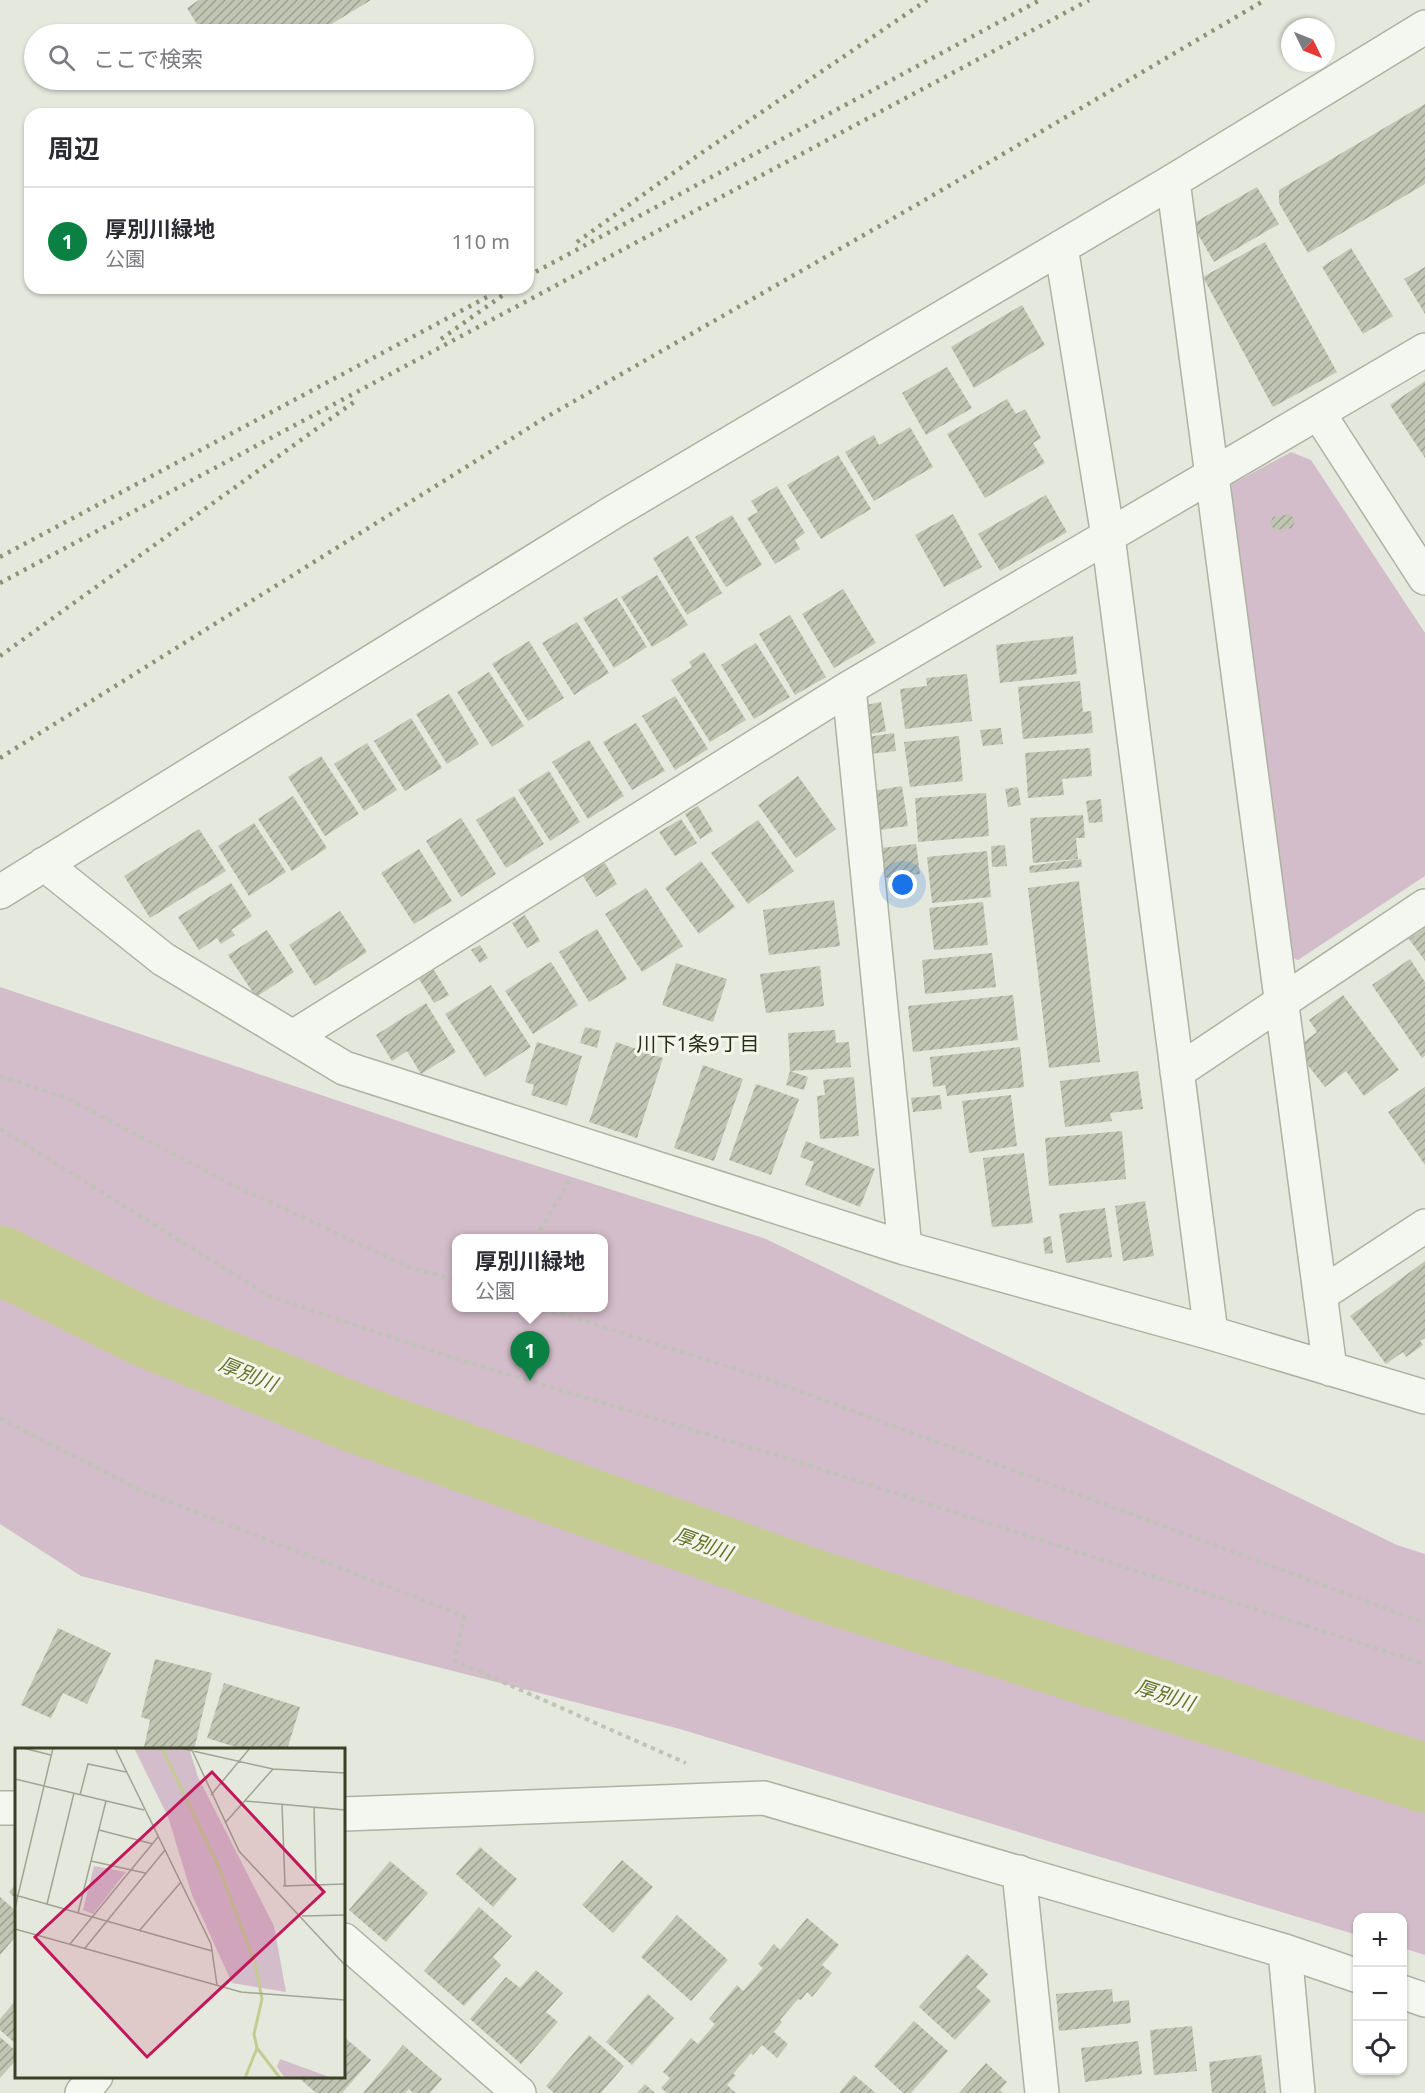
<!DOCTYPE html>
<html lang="ja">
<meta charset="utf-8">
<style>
:root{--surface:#fff;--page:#f2f2f3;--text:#2b2b33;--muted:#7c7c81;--line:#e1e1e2;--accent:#0b8043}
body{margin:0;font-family:"Noto Sans","Noto Sans JP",sans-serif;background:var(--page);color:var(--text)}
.controls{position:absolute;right:18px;bottom:18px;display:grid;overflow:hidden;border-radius:12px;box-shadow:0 2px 4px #0004}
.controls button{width:54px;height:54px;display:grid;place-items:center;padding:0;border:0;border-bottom:2px solid var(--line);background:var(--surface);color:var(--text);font:30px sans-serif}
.compass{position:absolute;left:1281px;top:18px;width:54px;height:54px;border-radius:50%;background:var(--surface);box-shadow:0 2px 4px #0004;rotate:133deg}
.you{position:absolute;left:903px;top:885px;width:21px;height:21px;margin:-15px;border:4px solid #fff;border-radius:50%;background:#1a73e8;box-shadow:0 0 0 9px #1a73e833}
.badge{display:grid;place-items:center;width:39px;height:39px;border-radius:50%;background:var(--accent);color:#fff;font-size:20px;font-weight:700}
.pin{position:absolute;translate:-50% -50px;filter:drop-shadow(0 2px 3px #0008)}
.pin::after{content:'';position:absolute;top:32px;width:21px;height:18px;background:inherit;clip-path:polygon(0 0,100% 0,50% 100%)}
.popup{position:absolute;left:452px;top:1234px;width:156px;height:78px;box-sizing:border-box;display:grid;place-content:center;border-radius:12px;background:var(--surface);filter:drop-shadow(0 2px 4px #0005);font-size:20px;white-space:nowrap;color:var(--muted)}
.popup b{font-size:22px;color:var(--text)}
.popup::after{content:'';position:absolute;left:50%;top:100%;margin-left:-12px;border:12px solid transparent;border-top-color:var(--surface)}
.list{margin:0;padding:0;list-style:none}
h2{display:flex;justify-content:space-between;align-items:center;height:78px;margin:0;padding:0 24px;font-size:26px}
h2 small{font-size:20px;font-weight:400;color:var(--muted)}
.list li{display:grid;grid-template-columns:39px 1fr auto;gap:18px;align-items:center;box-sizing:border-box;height:108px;padding:0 24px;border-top:2px solid var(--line)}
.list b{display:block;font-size:22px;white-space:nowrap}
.list p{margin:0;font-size:20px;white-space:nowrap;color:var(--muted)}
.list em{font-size:20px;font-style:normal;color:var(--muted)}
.icon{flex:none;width:33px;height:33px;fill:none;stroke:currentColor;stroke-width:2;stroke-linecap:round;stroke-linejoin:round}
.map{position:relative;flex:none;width:1425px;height:2093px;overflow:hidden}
.search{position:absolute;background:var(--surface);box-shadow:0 2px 4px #0004;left:24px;top:24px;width:510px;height:66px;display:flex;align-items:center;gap:15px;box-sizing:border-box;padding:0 21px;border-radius:33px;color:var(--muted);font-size:22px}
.panel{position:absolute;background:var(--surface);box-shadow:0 2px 4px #0004;left:24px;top:108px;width:510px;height:186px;border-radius:18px}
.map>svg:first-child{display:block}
</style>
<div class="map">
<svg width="1425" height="2093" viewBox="0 0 1425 2093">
<defs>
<pattern id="building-hatch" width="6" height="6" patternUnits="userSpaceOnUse" patternTransform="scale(1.5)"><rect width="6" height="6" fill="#c1c5b3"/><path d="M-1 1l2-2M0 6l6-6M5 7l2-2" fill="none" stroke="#9ea191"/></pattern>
</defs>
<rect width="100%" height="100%" fill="#e5e8dc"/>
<path fill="#d3bdca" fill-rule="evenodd" d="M1291,452L1311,460L1425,633V876L1298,960L1282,954L1225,503L1232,484Z
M0,987L452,1139L766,1239L1397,1545L1425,1554V1955L1403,1948L1402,1918H1358L1357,1935L680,1729L81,1576L0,1524ZM456,1238H604V1308H456Z"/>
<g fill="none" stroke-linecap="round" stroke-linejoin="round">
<path stroke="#c4cc93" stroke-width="69" d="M0,1260L142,1331L357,1419L820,1586L1425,1778"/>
</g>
<path fill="url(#building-hatch)" d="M199,0H371L315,34H203L187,8Z
M1425,104V184L1308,253L1279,203V190Z
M1257,187L1279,224L1214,262L1192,224Z
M1265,242L1337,372L1273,407L1203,277Z
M1351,248L1393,316L1363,334L1322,267Z
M1425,267V314L1404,279Z
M1022,305L1045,345L974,388L951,347Z
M947,367L972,408L926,435L902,393Z
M1425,381V458L1390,405Z
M1007,399L1016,414L1025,409L1041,438L1033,443L1045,463L985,498L947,434Z
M910,427L933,467L874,501L845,452L874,435L879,445Z
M838,455L871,509L821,539L787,485Z
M777,486L805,533L795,540L800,549L775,564L747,518L758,512L751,501Z
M1046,495L1067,532L1000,571L978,534Z
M953,514L982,567L944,587L915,535Z
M1290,514L1295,521L1292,528L1275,530L1270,524L1273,517Z
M732,515L762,565L726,587L695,537Z
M688,536L722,593L687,615L653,558Z
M657,575L688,625L652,647L621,597Z
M843,589L876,643L834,668L802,614Z
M617,598L647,647L614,668L583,618Z
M790,615L826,677L795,695L759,634Z
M577,622L609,673L574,695L542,643Z
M1073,636L1077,674L1000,683L996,645Z
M529,641L564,698L528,721L492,664Z
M756,643L790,697L754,719L721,665Z
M704,652L746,720L710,742L671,680L692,667L689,662Z
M489,672L524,726L492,747L457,692Z
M967,674L972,721L905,729L900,689L927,686L926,678Z
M1080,681L1083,712L1091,711L1093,733L1023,739L1018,687Z
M449,694L479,744L447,764L416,714Z
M675,696L708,749L675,770L642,716Z
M881,702L886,731L871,734L866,705Z
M411,718L442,768L405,791L374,741Z
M636,723L665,771L632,790L603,742Z
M1001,728L1003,744L983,746L980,730Z
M894,733L896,751L869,754L867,737Z
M959,736L963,781L910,787L904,742Z
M589,740L624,796L588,819L552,762Z
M367,743L397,790L364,811L334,764Z
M1090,748L1092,776L1062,779L1064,795L1028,798L1025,753Z
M321,756L359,814L325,836L288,777Z
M549,771L580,822L550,841L518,790Z
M798,776L836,829L796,858L758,805Z
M902,786L908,826L879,830L873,791Z
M1018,787L1021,805L1008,807L1005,789Z
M986,793L989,836L918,842L915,798Z
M293,796L327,848L292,871L258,819Z
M514,796L544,844L506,868L476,820Z
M1101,799L1103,822L1089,823L1086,801Z
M698,806L713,831L700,839L685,814Z
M1083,815L1085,838H1076L1078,859L1033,863L1030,818Z
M461,818L496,874L461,897L426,841Z
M681,819L697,843L675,856L659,832Z
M758,820L794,871L748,904L711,853Z
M254,823L286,872L249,896L218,846Z
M199,829L226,871L150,918L124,876Z
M916,844L920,874L885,878L881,848Z
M1005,845L1007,866L992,867L991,846Z
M419,849L452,901L414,924L381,873Z
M987,851L991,897L932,903L927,857Z
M1081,859L1082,867L1030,873L1029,866Z
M701,861L735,907L699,934L665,888Z
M605,863L617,884L596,897L583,876Z
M1079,881L1100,1062L1049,1068L1028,888Z
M231,883L252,916L231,930L235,935L221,944L217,938L199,950L178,917Z
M646,888L683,946L642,972L605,914Z
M834,900L840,946L769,955L763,910Z
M983,902L988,945L934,950L929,908Z
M340,911L367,952L315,986L289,945Z
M525,915L540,941L527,948L512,923Z
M1425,928V961L1409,939Z
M597,929L627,979L589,1002L559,952Z
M267,930L294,972L256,997L228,955Z
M480,945L488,958L480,963L471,950Z
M992,953L996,987L925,994L922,960Z
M1410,959L1425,982V1056L1422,1058L1372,985Z
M551,962L578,1005L533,1034L505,991Z
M676,963L727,979L713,1022L662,1005Z
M820,966L824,1006L766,1013L760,974Z
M434,970L449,995L434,1003L419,979Z
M491,985L531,1047L485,1077L445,1014Z
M1013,995L1018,1040L913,1052L908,1006Z
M1343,995L1399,1070L1364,1096L1346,1071L1325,1087L1295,1049L1317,1032L1309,1020Z
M426,1003L456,1052L421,1074L407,1051L392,1061L376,1035Z
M585,1027L601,1031L597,1048L580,1043Z
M835,1030L836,1043L849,1042L851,1067L790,1071L788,1033Z
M537,1042L582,1056L567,1106L531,1095L534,1085L525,1082Z
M616,1042L663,1058L637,1138L589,1122Z
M1020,1047L1024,1087L947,1096L945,1085L933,1087L930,1057Z
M703,1065L743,1079L714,1161L674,1148Z
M790,1071L808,1077L804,1090L786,1085Z
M1138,1071L1143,1109L1110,1113L1112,1121L1065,1127L1060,1081Z
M854,1077L859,1136L820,1139L817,1096L825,1095L823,1080Z
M756,1084L799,1099L771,1175L729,1160Z
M1425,1087V1165L1388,1112Z
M940,1095L942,1109L913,1112L911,1098Z
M1011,1095L1017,1146L969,1153L962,1101Z
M1122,1131L1126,1179L1049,1186L1045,1138Z
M806,1141L875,1169L860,1207L805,1185L814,1162L800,1157Z
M1024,1153L1033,1223L992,1227L983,1158Z
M1145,1201L1154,1256L1123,1261L1115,1206Z
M1105,1208L1112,1257L1066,1263L1059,1214Z
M1051,1236L1053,1253L1045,1254L1043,1238Z
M1425,1261V1338L1420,1341L1423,1345L1406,1357L1403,1352L1386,1364L1350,1316Z
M58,1628L111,1653L87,1704L63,1693L51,1718L21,1705Z
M155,1659L212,1673L194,1750L144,1747L150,1720L141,1717Z
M224,1683L300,1707L287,1750H245L207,1738Z
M480,1847L517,1879L493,1907L456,1874Z
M622,1860L653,1887L613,1933L582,1905Z
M390,1861L428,1893L386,1942L349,1910Z
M16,1884V1899L9,1892Z
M0,1897L16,1911V1936L0,1955Z
M479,1907L512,1936L493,1957L501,1965L464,2006L424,1971Z
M677,1915L728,1960L691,2001L641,1957Z
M807,1918L839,1945L822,1965L832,1973L812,1997L807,1992L801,2000L798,1999L780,2020L782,2022L774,2032L788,2044L777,2058L762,2045L753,2055L751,2053L733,2074L736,2075L727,2085L736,2093H667L661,2088L670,2078L663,2072L691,2038L698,2044L715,2024L709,2019L737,1985L743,1991L763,1968L758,1964L774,1944L780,1950Z
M967,1954L988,1974L976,1987L991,2001L955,2040L919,2007Z
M536,1970L563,1993L546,2012L558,2022L521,2064L470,2019L506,1977L520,1988Z
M1112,1989L1113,2002L1129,2000L1131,2023L1059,2031L1056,1994Z
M648,1994L674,2018L632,2065L606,2042Z
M16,2000V2044L0,2030V2019Z
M914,2021L948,2051L911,2093H903L874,2066Z
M1192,2026L1197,2071L1154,2075L1150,2030Z
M589,2035L624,2066L601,2093H554L546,2086Z
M0,2037L16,2051V2060L0,2078Z
M344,2037L371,2060L342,2093H316L297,2076H344Z
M1138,2041L1142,2074L1085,2082L1081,2048Z
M403,2045L442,2079L430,2093H413L409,2089L405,2093H363Z
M1261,2055L1266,2093H1212L1209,2062Z
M986,2063L1007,2082L1000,2090L1003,2093H959Z
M854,2075L876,2093H839Z
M645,2084L655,2093H637Z"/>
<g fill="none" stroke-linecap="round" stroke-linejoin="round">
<g stroke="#aeb2a1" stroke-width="36">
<path id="minor" d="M1173,181L1330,1369
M1061,247L1108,536L1211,1333
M1319,414L1425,578
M849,688L905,1248
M44,864L163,959L344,1068L905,1248L1211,1333L1425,1397
M0,892L615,511L1173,181L1425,27
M293,1037L849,688L1425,350
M1177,1072L1425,906
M1320,1295L1425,1226
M0,1808H16
M344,1814L764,1798L1285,1951L1358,1976
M1019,1872L1042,2093
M344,1940L519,2093
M1285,1951L1298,2093
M1402,1992L1425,2000
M82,2093L96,2076"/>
</g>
<path stroke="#c0c3b7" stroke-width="4" stroke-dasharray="4.5 4.5" stroke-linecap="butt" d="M0,1076L66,1098L235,1186L409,1267L456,1280
M0,1129L269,1296L447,1356L786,1458L1425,1664
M535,1238L572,1177
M543,1308L767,1379L1425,1623
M0,1418L144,1492L464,1616L455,1661L686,1763"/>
<use href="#minor" stroke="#f4f6f0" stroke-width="33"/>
<path stroke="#8b9374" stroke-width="4.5" stroke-dasharray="3 6" stroke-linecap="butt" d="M577,242L697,156L927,0
M528,276L1040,0
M441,339L513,288
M0,557L489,296
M0,583L1089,0
M0,656L358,399
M0,758L543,419L918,204L1265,0"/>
</g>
<g text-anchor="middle" stroke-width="6" stroke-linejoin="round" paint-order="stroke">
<g font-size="20" fill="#293017" stroke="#f4f6ec">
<text x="698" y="1051">川下1条9丁目</text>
</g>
<g font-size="20" font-style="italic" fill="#65732a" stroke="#f4f6ec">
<text transform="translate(248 1374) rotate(22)" y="7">厚別川</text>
<text transform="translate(703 1544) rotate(20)" y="7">厚別川</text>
<text transform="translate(1165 1695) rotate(18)" y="7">厚別川</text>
</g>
</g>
<g transform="translate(15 1748)">
<rect width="330" height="330" fill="#e5e8dc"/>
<path d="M119,0H174L183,29L259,178L271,244L217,235L177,147L153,69ZM79,118L111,124L78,166L68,162ZM265,311L317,330H270L262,319Z" fill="#d3bdca"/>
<path fill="none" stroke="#c4cc93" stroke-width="3" d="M147,0L202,115L240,215L247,251L239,286L242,300L230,330M242,300L265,330"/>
<path fill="none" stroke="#a0a593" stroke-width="1.5" d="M8,0L36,7M100,0L196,196L202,237M165,0L258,21L330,25M176,0L224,103L330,217M0,31L129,62M65,47L73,16L111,24M196,47L235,0M230,53L330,62M267,56L270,138M299,59L301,137M210,75L258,21M84,82L138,96M76,113L130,125M268,138L330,136M0,147L197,203M32,156L59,45M0,160L38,0M63,165L91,53M287,168L330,167M0,181L226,244L330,252M124,183L166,134M55,196L143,89M70,200L150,102"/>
<path fill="#c2185b" fill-opacity="0.15" stroke="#c2185b" stroke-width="3" d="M197,24L309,144L132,309L20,189Z"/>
<rect width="330" height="330" fill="none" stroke="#394025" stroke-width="3"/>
</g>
</svg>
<div class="controls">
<button>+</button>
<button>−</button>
<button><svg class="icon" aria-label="locate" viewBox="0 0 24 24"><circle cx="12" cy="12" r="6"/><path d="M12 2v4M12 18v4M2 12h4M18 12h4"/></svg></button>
</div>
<svg class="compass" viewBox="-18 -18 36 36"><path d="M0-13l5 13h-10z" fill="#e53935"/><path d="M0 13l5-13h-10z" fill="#7c7c81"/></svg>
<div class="you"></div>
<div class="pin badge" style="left:530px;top:1381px">1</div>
<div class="popup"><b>厚別川緑地</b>公園</div>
<div class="search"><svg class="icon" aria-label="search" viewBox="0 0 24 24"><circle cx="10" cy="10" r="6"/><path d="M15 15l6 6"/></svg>ここで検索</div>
<section class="panel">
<h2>周辺<small></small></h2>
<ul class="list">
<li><span class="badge">1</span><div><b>厚別川緑地</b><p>公園</p></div><em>110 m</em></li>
</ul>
</section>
</div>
